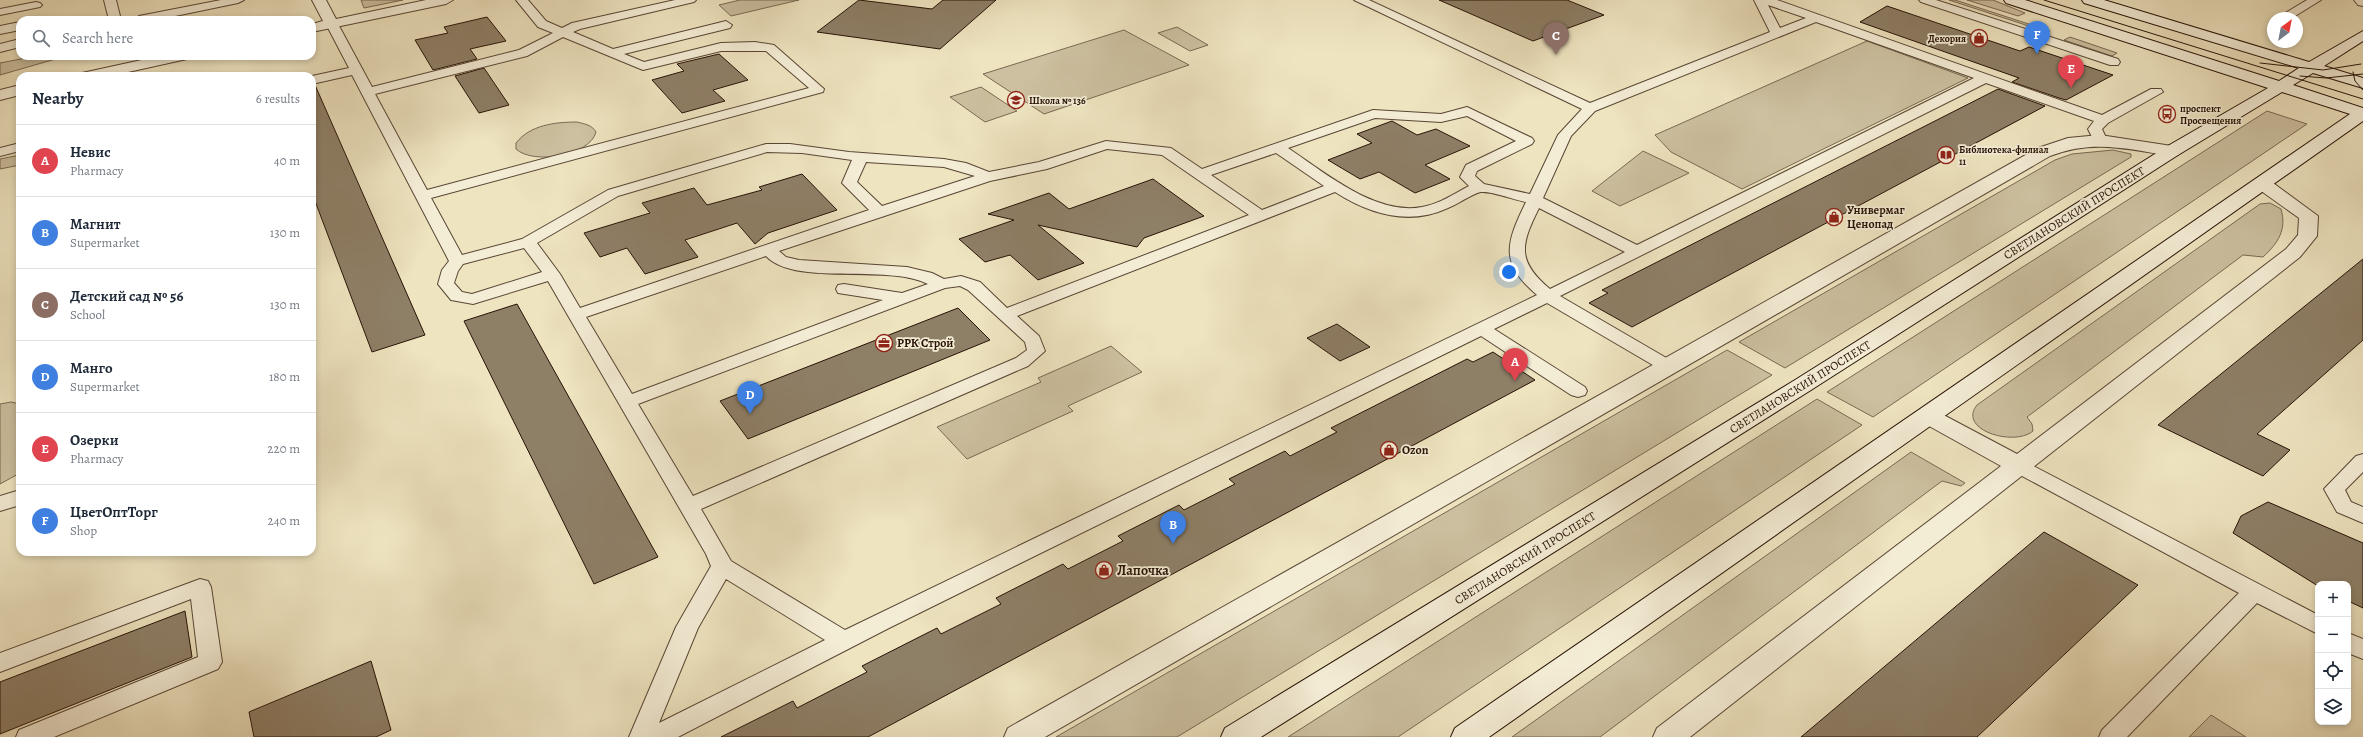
<!DOCTYPE html>
<meta charset="utf-8">
<style>
:root{--surface:#fff;--page:#f2f2f3;--text:#1f2937;--muted:#747a83;--line:#e0e1e3;--accent:#0f766e}
body{margin:0;font-family:Alegreya,serif;background:var(--page);color:var(--text)}
.controls{position:absolute;right:12px;bottom:12px;display:grid;overflow:hidden;border-radius:8px;box-shadow:0 2px 6px #0003}
.controls button{width:36px;height:36px;display:grid;place-items:center;padding:0;border:0;border-bottom:1px solid var(--line);background:var(--surface);color:var(--text);font:20px sans-serif}
.compass{position:absolute;left:2267px;top:12px;width:36px;height:36px;border-radius:50%;background:var(--surface);box-shadow:0 2px 6px #0003;rotate:32deg}
.you{position:absolute;left:1509px;top:272px;width:14px;height:14px;margin:-10px;border:3px solid #fff;border-radius:50%;background:#1a73e8;box-shadow:0 0 0 6px #1a73e833}
.badge{display:grid;place-items:center;width:26px;height:26px;border-radius:50%;background:var(--accent);color:#fff;font-size:13px;font-weight:700}
.pin{position:absolute;translate:-50% -33px;filter:drop-shadow(0 1px 2px #0008)}
.pin::after{content:'';position:absolute;top:21px;width:14px;height:12px;background:inherit;clip-path:polygon(0 0,100% 0,50% 100%)}
.list{margin:0;padding:0;list-style:none}
h2{display:flex;justify-content:space-between;align-items:center;height:52px;margin:0;padding:0 16px;font-size:17px}
h2 small{font-size:13px;font-weight:400;color:var(--muted)}
.list li{display:grid;grid-template-columns:26px 1fr auto;gap:12px;align-items:center;box-sizing:border-box;height:72px;padding:0 16px;border-top:1px solid var(--line)}
.list b{display:block;font-size:15px;white-space:nowrap}
.list p{margin:0;font-size:13px;white-space:nowrap;color:var(--muted)}
.list em{font-size:13px;font-style:normal;color:var(--muted)}
.icon{flex:none;width:22px;height:22px;fill:none;stroke:currentColor;stroke-width:2;stroke-linecap:round;stroke-linejoin:round}
.map{position:relative;flex:none;width:2363px;height:737px;overflow:hidden}
.search{position:absolute;background:var(--surface);box-shadow:0 2px 6px #0003;left:16px;top:16px;width:300px;height:44px;display:flex;align-items:center;gap:10px;box-sizing:border-box;padding:0 14px;border-radius:12px;color:var(--muted);font-size:15px}
.panel{position:absolute;background:var(--surface);box-shadow:0 2px 6px #0003;left:16px;top:72px;width:300px;height:484px;border-radius:12px}
.map>svg:first-child{display:block}
</style>
<div class="map">
<svg width="2363" height="737" viewBox="0 0 2363 737">
<rect width="100%" height="100%" fill="#eee4c0"/>
<filter id="stains"><feTurbulence type="fractalNoise" baseFrequency=".005" numOctaves="4"/><feColorMatrix values="0 0 0 0 .2 0 0 0 0 .09 0 0 0 0 .02 0 0 0 .5 -.17"/></filter>
<radialGradient id="worn" r=".72"><stop offset=".6" stop-color="#630" stop-opacity="0"/><stop offset="1" stop-color="#630" stop-opacity=".3"/></radialGradient>
<path fill="#ccc0a0" stroke="#7a6953" d="M361,0H403L364,8Z
M740,0H799L731,16L719,5Z
M1949,0H1955L2050,31L2047,32Z
M1967,0H1993L2025,13L2018,16Z
M1177,27L1208,45L1190,51L1158,33Z
M1124,30L1189,65L1044,114L983,74Z
M2070,37L2117,53L2112,56L2064,40Z
M1867,41L1968,78L1742,189L1671,152L1655,135Z
M36,56H66L0,75V63Z
M981,87L1017,111L985,122L950,97Z
M2267,111L2307,124L1873,417L1827,392Z
M577,122C585,124 592,125 596,132C590,156 533,165 516,149V143C530,125 555,122 577,122Z
M2113,150L2131,154V157L1785,368L1739,342L2055,160L2072,154Z
M1643,151L1689,173L1620,206L1592,191Z
M20,155V165L0,169V159Z
M2270,203L2281,209C2287,230 2278,243 2263,257L2243,255L2027,417L2032,424L2033,431C2014,447 1957,430 1977,405L2260,204Z
M1111,346L1142,372L1068,406L1073,411L967,459L937,427L1041,382L1038,378Z
M1727,350L1772,375L1177,737H1056Z
M1817,399L1862,425L1398,737H1288Z
M11,402L20,404V473L0,484V404Z
M1911,452L1965,483L1961,486L1942,481L1600,737H1512Z
M2211,715L2246,737H2189Z"/>
<path fill="#8e7f67" stroke="#271206" d="M859,0L932,9L943,0H996L940,49L817,32Z
M1439,0H1567L1604,15L1533,41Z
M1887,6L2020,51L2029,47L2113,75L2066,100L2059,98L2012,82L2019,78L1860,22Z
M487,17L506,41L470,49L477,59L433,70L415,40L448,33L444,27Z
M719,54L748,80L713,90L725,101L682,113L652,80L684,71L677,64Z
M484,68L509,105L479,113L455,76Z
M312,85H315L425,335L372,352L312,193Z
M1998,89L2045,106L1632,327L1589,303L1608,293L1602,290Z
M1392,121L1417,135L1436,129L1470,146L1425,165L1450,179L1415,193L1379,172L1360,179L1328,160L1372,143L1357,134Z
M802,174L837,210L768,233L755,244L737,223L685,240L698,257L645,274L627,248L600,257L584,233L650,213L642,203L694,188L707,205L762,190L759,187Z
M1153,179L1204,216L1144,238L1137,247L1038,225L1084,263L1038,280L1010,255L985,262L959,239L1014,220L988,214L1049,193L1069,209Z
M2363,259V340L2257,434L2290,450L2263,476L2158,425Z
M517,304L658,557L594,584L464,321Z
M958,308L990,340L748,439L720,401Z
M1337,324L1370,347L1340,361L1307,338Z
M1493,352L1535,380L868,737H721L793,701L797,708L867,672L862,666L937,628L941,634L1001,604L996,598L1063,564L1068,569L1123,541L1118,536L1179,505L1184,510L1235,484L1229,479L1285,451L1290,456L1337,432L1331,428L1467,359L1473,362Z
M2268,502L2363,543V608L2348,601V584H2318V586L2233,533L2241,516Z
M2044,532L2138,585L1977,737H1801Z
M185,611L192,657L0,734V682Z
M371,661L391,730L376,737H254L249,712Z"/>
<g fill="none" stroke-linecap="round" stroke-linejoin="round">
<g stroke="#594634" stroke-width="2">
<path id="lane" d="M104,0H116L121,20H109Z
M221,0H244L238,3L156,20H133L139,16Z
M516,0H528L546,21L562,28L572,23L675,0H696L694,2L580,29L573,32L613,49L726,21L732,25L730,28L624,54L644,62L721,43L755,42L774,45L824,89L823,92L431,198L462,255L522,239L608,190L766,144H790L849,152L944,159L966,163L989,172L1039,162L1106,141L1171,148L1202,169L1373,110L1441,114L1467,107L1532,138L1534,141L1532,144L1477,171L1475,176L1484,184L1530,194L1558,135L1582,109L1354,0H1369L1590,103L1770,32L1754,0H1777L2102,115L2151,89H2161L2163,92L2108,123L2102,129L2107,140L2100,144L2095,143L2088,129L2094,121L1986,83L1560,296L1675,363L1678,367L1675,371H1663L1547,303L1494,329L1585,387L1587,391L1585,395L1578,397L1571,395L1481,336L889,628L678,737H629L676,627L711,566L706,554L548,281L473,304L451,300L438,284L442,270L449,261L352,75L312,84V76L349,68L326,24L328,21L332,20L338,24L372,87L519,50L553,33L538,27ZM1768,5L1806,18L1780,28ZM1816,22L1974,78L1637,245L1543,198L1571,136L1595,111ZM563,37L643,70L721,51H766L809,88L427,190L375,94L527,56ZM1467,116L1516,141L1466,165L1460,177L1469,186C1454,194 1439,204 1422,207C1376,216 1324,172 1288,148L1375,118L1441,122ZM1107,149L1162,155L1249,215L1007,308L980,282L961,276L944,279L932,273L907,267L799,260L786,257L779,251L990,181L1047,169ZM767,152L802,153L852,160L842,183L869,210L580,308L560,274L537,243L618,196ZM1276,153L1324,186L1262,210L1211,175ZM866,162L944,167L975,176L882,206L857,182ZM1335,192C1369,214 1409,226 1448,208C1456,205 1474,193 1481,192C1492,191 1515,200 1526,202C1506,243 1499,263 1537,295L845,630L731,561L701,509L1028,366L1045,351L1039,336L1017,316ZM1539,208L1625,252L1550,289C1516,261 1521,244 1539,208ZM524,248L542,272L472,294L462,292L454,283L458,271L463,264ZM766,256C795,287 886,263 928,284L902,293L844,284L838,285L836,289L838,293L883,300L632,394L586,317ZM960,286L968,290L1025,342L1027,350L1016,358L693,496L638,404L945,288ZM726,579L825,640L659,723L698,628Z
M1919,0H1936L2118,59L2120,62L2118,65H2110L1921,2Z
M2307,0H2321L2292,18H2277Z
M36,2L40,3L42,5L40,7L0,15V9Z
M20,22V30L0,34V26Z
M20,39V47L0,52V44Z
M20,143V151L0,156V148Z
M2363,454V472L2345,490L2351,502L2363,507V523L2337,512L2324,489L2356,456Z
M2018,458L2318,615V634L2257,603L2127,737H2099L2102,730L2239,593L2011,470L2008,465L2011,460Z
M20,490V505L0,511V496Z
M200,579L208,581L211,587L222,662L218,669L54,737H16L19,730L198,657L191,599L0,672V653Z
M2348,633L2363,639V659L2348,653Z"/>
</g>
<g stroke="#594634" stroke-width="2">
<path id="street" d="M312,0H326L336,19L426,0H453L446,4L312,32V24L323,21Z
M2354,0H2363V6L2358,5Z
M160,56H190L187,59L110,76H80L82,73Z
M20,85V95L0,100V90Z
M2100,135L2172,146L2178,147L2181,151L2178,155L2172,156C2127,149 2094,139 2050,156L1045,737H1004L1008,728L2038,148L2068,138Z
M2263,179L2269,180L2318,216L2317,236L2300,257L1690,737H1653L1657,728L2001,466L1920,421L1916,416L1920,411L1928,409L1936,411L2017,454L2286,249L2298,235L2299,218L2257,188L2254,184L2257,180Z"/>
</g>
<g stroke="#271206" stroke-width="2">
<path id="secondary" d="M2004,0H2025L2279,81L2299,68L2084,3L2082,0H2104L2309,62L2363,31V41L2324,66L2363,78V88L2313,73L2293,85L2363,108V121L1489,737H1451L1455,728L2350,114L2282,92L2178,155L1811,390L1261,737H1221L1225,728L1795,380L2166,147L2268,88L2006,3Z"/>
</g>
<use href="#lane" fill="#f4edd6" fill-rule="evenodd"/>
<use href="#street" fill="#f4edd6" fill-rule="evenodd"/>
<use href="#secondary" fill="#f4edd6" fill-rule="evenodd"/>
<path stroke="#271206" stroke-width="1" d="M2044,0L2363,99
M2260,63L2323,70L2361,64
M2353,72L2355,81L2363,90
M2300,76L2326,78L2363,74"/>
</g>
<defs>
<g id="shop-ring" transform="scale(0.9)"><circle r="9.5" fill="#f4edd6" stroke="#8f2418" stroke-width="1.5"/><path d="M-5-2.5h2.3a2.7 3.5 0 0 1 5.4 0H5L5.5 6h-11ZM-1.5-2.5h3a1.5 2.3 0 0 0-3 0Z" fill="#8f2418"/></g>
<g id="school-ring" transform="scale(0.9)"><circle r="9.5" fill="#f4edd6" stroke="#8f2418" stroke-width="1.5"/><path d="M0-5L7-2L0 1L-7-2ZM-4 1L0 2.5L4 1V4Q0 6-4 4Z" fill="#8f2418"/></g>
<g id="bus-ring" transform="scale(0.9)"><circle r="9.5" fill="#f4edd6" stroke="#8f2418" stroke-width="1.5"/><path d="M-5-6H5V4H4V6H2V4H-2V6H-4V4H-5ZM-3.5-4V0h7V-4ZM-3.5 1.2v1.5H-2V1.2ZM2 1.2v1.5H3.5V1.2Z" fill="#8f2418"/></g>
<g id="library-ring" transform="scale(0.9)"><circle r="9.5" fill="#f4edd6" stroke="#8f2418" stroke-width="1.5"/><path d="M-6-4Q-3-5.5-.7-3.5V5Q-3 3-6 4ZM6-4Q3-5.5 .7-3.5V5Q3 3 6 4Z" fill="#8f2418"/></g>
<g id="office-ring" transform="scale(0.9)"><circle r="9.5" fill="#f4edd6" stroke="#8f2418" stroke-width="1.5"/><path d="M-6-3h4V-5.5h4V-3h4V5H-6ZM-1-4.5V-3h2v-1.5ZM-6 0V1H6V0Z" fill="#8f2418"/></g>
</defs>
<g fill-rule="evenodd">
<use href="#shop-ring" x="1979" y="38"/>
<use href="#school-ring" x="1016" y="100"/>
<use href="#bus-ring" x="2167" y="114"/>
<use href="#library-ring" x="1946" y="155"/>
<use href="#shop-ring" x="1834" y="217"/>
<use href="#office-ring" x="884" y="343"/>
<use href="#shop-ring" x="1389" y="450"/>
<use href="#shop-ring" x="1104" y="570"/>
</g>
<g text-anchor="middle" stroke-width="3.5" stroke-linejoin="round" paint-order="stroke">
<g font-size="10" font-weight="bold" fill="#271206" stroke="#f4edd6" text-anchor="start">
<text x="1966" y="42" text-anchor="end">Декория</text>
<text x="1029" y="104">Школа № 136</text>
<text x="2180" y="112">проспект<tspan x="2180" dy="12">Просвещения</tspan></text>
<text x="1959" y="153">Библиотека-филиал<tspan x="1959" dy="12">11</tspan></text>
</g>
<g font-size="12" font-weight="bold" fill="#271206" stroke="#f4edd6" text-anchor="start">
<text x="1847" y="214">Универмаг<tspan x="1847" dy="14">Ценопад</tspan></text>
<text x="897" y="347">РРК Строй</text>
<text x="1402" y="454">Ozon</text>
</g>
<g font-size="12" fill="#271206" stroke="#f4edd6">
<text transform="translate(2074 213) rotate(-32)" y="4">СВЕТЛАНОВСКИЙ ПРОСПЕКТ</text>
<text transform="translate(1800 387) rotate(-32)" y="4">СВЕТЛАНОВСКИЙ ПРОСПЕКТ</text>
<text transform="translate(1525 558) rotate(-32)" y="4">СВЕТЛАНОВСКИЙ ПРОСПЕКТ</text>
</g>
<g font-size="14" font-weight="bold" fill="#271206" stroke="#f4edd6" text-anchor="start">
<text x="1117" y="575">Лапочка</text>
</g>
</g>
<rect width="100%" height="100%" filter="url(#stains)"/>
<rect width="100%" height="100%" fill="url(#worn)"/>
</svg>
<div class="controls">
<button>+</button>
<button>−</button>
<button><svg class="icon" aria-label="locate" viewBox="0 0 24 24"><circle cx="12" cy="12" r="6"/><path d="M12 2v4M12 18v4M2 12h4M18 12h4"/></svg></button>
<button><svg class="icon" aria-label="layers" viewBox="0 0 24 24"><path d="M12 4l9 5-9 5-9-5zM3 14l9 5 9-5"/></svg></button>
</div>
<svg class="compass" viewBox="-18 -18 36 36"><path d="M0-13l5 13h-10z" fill="#e53935"/><path d="M0 13l5-13h-10z" fill="#747a83"/></svg>
<div class="you"></div>
<div class="pin badge" style="left:1515px;top:381px;background:#e0444e">A</div>
<div class="pin badge" style="left:1173px;top:544px;background:#3f7fe0">B</div>
<div class="pin badge" style="left:1556px;top:55px;background:#8d6e63">C</div>
<div class="pin badge" style="left:750px;top:414px;background:#3f7fe0">D</div>
<div class="pin badge" style="left:2071px;top:88px;background:#e0444e">E</div>
<div class="pin badge" style="left:2037px;top:54px;background:#3f7fe0">F</div>
<div class="search"><svg class="icon" aria-label="search" viewBox="0 0 24 24"><circle cx="10" cy="10" r="6"/><path d="M15 15l6 6"/></svg>Search here</div>
<section class="panel">
<h2>Nearby<small>6 results</small></h2>
<ul class="list">
<li><span class="badge" style="background:#e0444e">A</span><div><b>Невис</b><p>Pharmacy</p></div><em>40 m</em></li>
<li><span class="badge" style="background:#3f7fe0">B</span><div><b>Магнит</b><p>Supermarket</p></div><em>130 m</em></li>
<li><span class="badge" style="background:#8d6e63">C</span><div><b>Детский сад № 56</b><p>School</p></div><em>130 m</em></li>
<li><span class="badge" style="background:#3f7fe0">D</span><div><b>Манго</b><p>Supermarket</p></div><em>180 m</em></li>
<li><span class="badge" style="background:#e0444e">E</span><div><b>Озерки</b><p>Pharmacy</p></div><em>220 m</em></li>
<li><span class="badge" style="background:#3f7fe0">F</span><div><b>ЦветОптТорг</b><p>Shop</p></div><em>240 m</em></li>
</ul>
</section>
</div>
